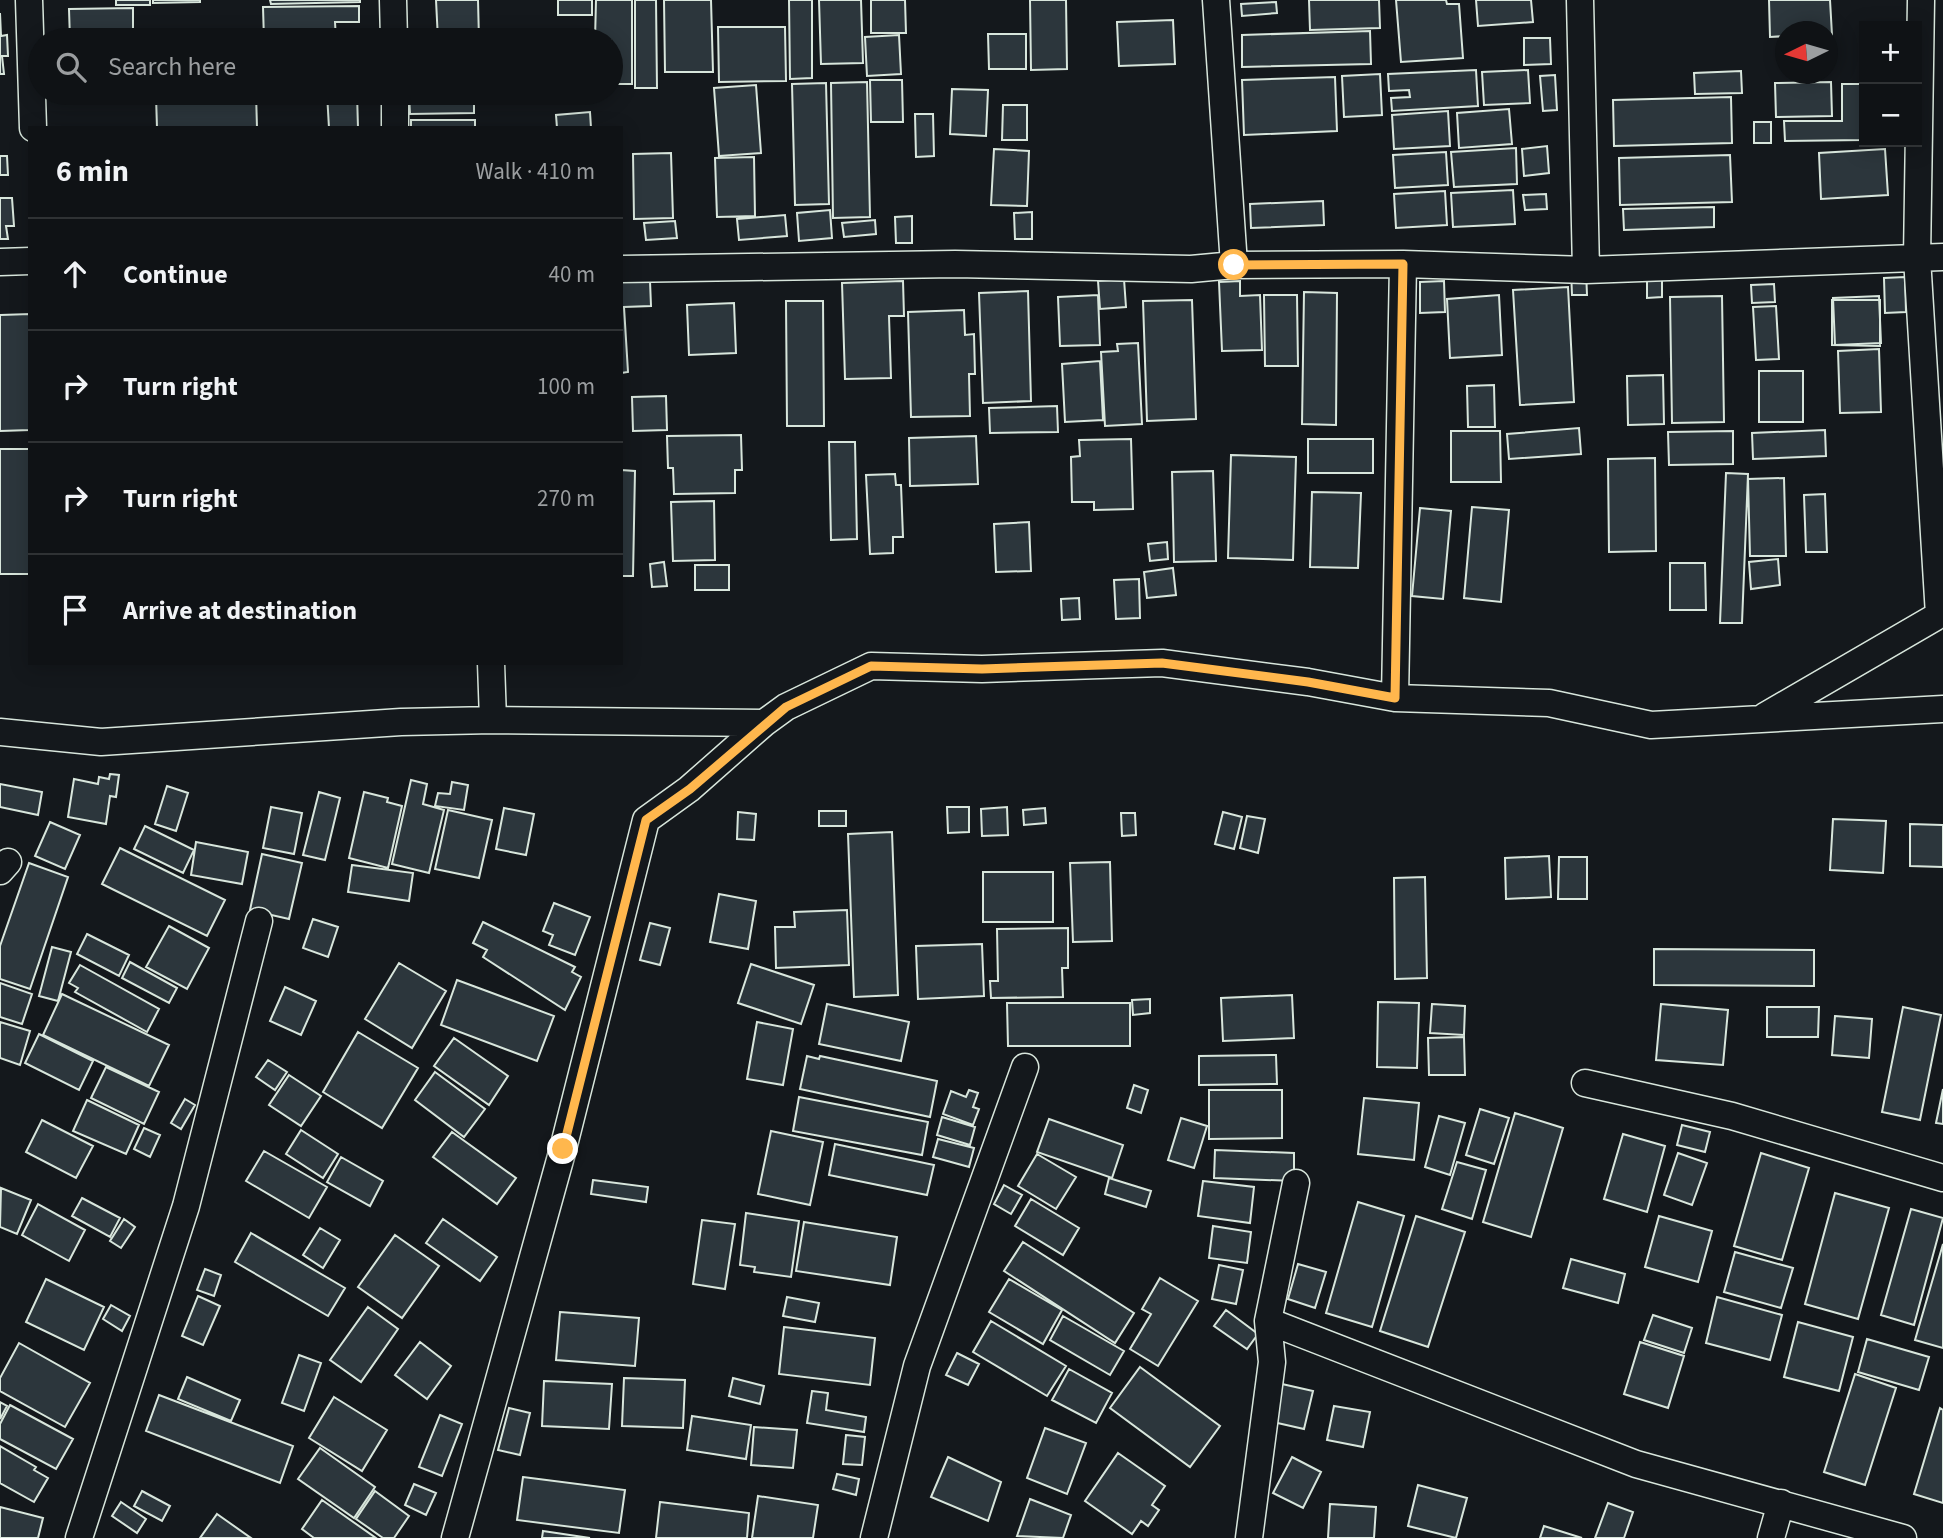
<!DOCTYPE html>
<meta charset="utf-8">
<style>
:root{--surface:#0f1215;--page:#1d2022;--text:#f1f3f6;--muted:#9b9ea0;--line:#2f3234}
body{margin:0;font-family:"Source Sans 3",sans-serif;background:var(--page);color:var(--text)}
.controls{position:absolute;right:21px;top:21px;display:grid;overflow:hidden;border-radius:0px;box-shadow:0 4px 18px #0003}
.controls button{width:63px;height:63px;display:grid;place-items:center;padding:0;border:0;border-bottom:2px solid var(--line);background:var(--surface);color:var(--text);font:35px sans-serif}
.compass{position:absolute;left:1775px;top:21px;width:63px;height:63px;border-radius:50%;background:var(--surface);box-shadow:0 4px 18px #0003;rotate:265deg}
.stop{position:absolute;width:21px;height:21px;margin:-16px;border:5px solid #ffb74d;border-radius:50%;background:#fff}
.stop.end{background:#ffb74d;border-color:#fff;box-shadow:0 2px 7px #0008}
.list{margin:0;padding:0;list-style:none}
h2{display:flex;justify-content:space-between;align-items:center;height:91px;margin:0;padding:0 28px;font-size:30px}
h2 small{font-size:23px;font-weight:400;color:var(--muted)}
.list li{display:grid;grid-template-columns:46px 1fr auto;gap:21px;align-items:center;box-sizing:border-box;height:112px;padding:0 28px;border-top:2px solid var(--line)}
.list b{display:block;font-size:26px;white-space:nowrap}
.list em{font-size:23px;font-style:normal;color:var(--muted)}
.icon{flex:none;width:38px;height:38px;fill:none;stroke:currentColor;stroke-width:2;stroke-linecap:round;stroke-linejoin:round}
.map{position:relative;flex:none;width:1943px;height:1538px;overflow:hidden}
.search{position:absolute;background:var(--surface);box-shadow:0 4px 18px #0003;left:28px;top:28px;width:595px;height:77px;display:flex;align-items:center;gap:18px;box-sizing:border-box;padding:0 24px;border-radius:38px;color:var(--muted);font-size:26px}
.panel{position:absolute;background:var(--surface);box-shadow:0 4px 18px #0003;left:28px;top:126px;width:595px;height:539px;border-radius:0px}
.map>svg:first-child{display:block}
</style>
<div class="map">
<svg width="1943" height="1538" viewBox="0 0 1943 1538">
<rect width="100%" height="100%" fill="#14181c"/>
<path fill="#2c363c" stroke="#d8e6dc" stroke-width="2" d="M116,0H150V5H116Z
M153,0H200V2L153,3Z
M270,0H360V2L271,4Z
M436,0H478L479,40H438Z
M558,0H592V15H558Z
M596,0H632V84H611V40H595Z
M635,0H656L657,88H635Z
M664,0H711L713,72H665Z
M789,0H812V78L790,79Z
M819,0H861L863,63L821,64Z
M871,0H905L906,33H871Z
M1030,0H1066L1067,69L1031,70Z
M1309,0H1379L1380,28L1310,30Z
M1396,0H1446L1447,4H1459L1463,58L1401,62Z
M1476,0H1531L1533,22L1478,26Z
M1769,0H1830L1832,35H1828V32H1786V36L1770,37Z
M1276,2L1277,13L1242,16L1241,4Z
M359,6V22H335L336,40H264L263,7Z
M133,8V40H70L69,9Z
M0,13L1,36L7,35L8,56H2L4,74H0Z
M1173,20L1175,64L1119,66L1117,22Z
M718,27H785L786,81L719,82Z
M1370,31L1371,64L1242,67V35Z
M988,34H1026V69H989Z
M899,35L901,74L867,76L865,37Z
M1524,38H1550L1551,64L1524,65Z
M1476,70L1478,106L1392,111L1391,98L1410,97L1409,90L1389,91L1388,74Z
M1528,70L1530,103L1484,105L1482,72Z
M1741,71L1742,93L1695,94L1694,73Z
M1380,74L1382,115L1344,117L1342,76Z
M1555,75L1557,110L1543,111L1540,76Z
M1335,77L1337,131L1244,135L1242,80Z
M870,80H902L903,122H871Z
M867,82L870,217L833,218L831,83Z
M1831,82L1832,116L1776,117L1775,83Z
M826,83L829,204L795,205L792,84Z
M1842,84H1864V140L1785,141L1784,121H1842Z
M756,85L761,153L719,156L714,88Z
M952,89L988,90L986,136L950,134Z
M256,93L257,128H157L156,96Z
M327,93H357L358,128H329Z
M409,93H474V113L410,114Z
M518,93H531V104H518Z
M1731,97L1732,143L1614,146L1613,100Z
M1003,105H1027V140H1002Z
M1509,109L1512,144L1459,148L1457,113Z
M1448,111L1450,146L1394,149L1392,115Z
M590,112L591,128H557L556,115Z
M915,114H933L934,156L916,157Z
M411,120H475V128H411Z
M1754,122H1771V143H1754Z
M1547,146L1549,173L1524,176L1522,149Z
M1516,148L1517,184L1454,187L1451,152Z
M994,149L1029,151L1027,206L991,205Z
M1885,149L1888,195L1821,199L1819,153Z
M1446,152L1448,185L1395,188L1393,155Z
M671,153L673,218L634,219L633,154Z
M1730,155L1732,202L1620,205L1619,158Z
M0,156H7L8,175H0Z
M754,157L755,216L717,217L715,158Z
M1513,190L1515,224L1453,227L1451,193Z
M1445,191L1447,225L1396,228L1394,194Z
M1546,194L1547,209L1525,210L1523,195Z
M0,198H12L14,226H6L8,239H0Z
M1323,201L1324,225L1251,228L1250,204Z
M1714,207V227L1624,230L1623,209Z
M830,210L832,238L799,241L797,213Z
M1032,212V239H1015L1014,213Z
M785,215L787,236L739,240L737,219Z
M912,216V243H896L895,217Z
M875,220L876,234L844,237L842,223Z
M675,221L677,238L646,240L644,223Z
M1571,270H1586L1587,295H1572Z
M1905,277L1906,312L1885,313L1884,278Z
M1124,279L1126,307L1100,309L1098,281Z
M1647,280H1662V297L1647,298Z
M650,281L651,306L624,307L628,372L621,373V282Z
M903,281L904,316H889L891,378L845,379L842,283Z
M1240,281V296L1260,295L1262,350L1222,351L1219,282Z
M1444,281L1445,312L1420,313V282Z
M1774,284L1775,302L1752,303L1751,285Z
M1568,287L1574,402L1520,405L1513,290Z
M1028,291L1031,401L983,403L979,293Z
M1304,292L1337,293L1336,425L1302,424Z
M1098,295L1100,345L1060,346L1058,297Z
M1264,295H1297L1298,366H1265Z
M1499,295L1502,355L1450,358L1447,299Z
M1722,296L1724,422L1672,423L1670,297Z
M1879,296L1881,343L1835,345L1833,298Z
M1192,300L1196,419L1147,421L1143,301Z
M1832,300H1880V346L1832,345Z
M786,301H823L824,426H787Z
M734,303L736,353L689,355L687,305Z
M1776,306L1779,359L1756,360L1753,307Z
M964,310L965,335L974,334L975,374H969L970,416L911,417L908,312Z
M30,314V430L0,431V315Z
M1138,343L1142,424L1105,426L1101,352L1118,351L1117,344Z
M1879,349L1881,412L1840,413L1838,351Z
M1100,361L1103,420L1065,422L1062,364Z
M1759,371H1803V422H1759Z
M1663,375L1664,424L1628,425L1627,376Z
M1494,385L1495,427H1468L1467,386Z
M666,396L667,430L633,431L632,397Z
M1057,406L1058,432L990,433L989,408Z
M1579,428L1581,454L1509,459L1507,434Z
M1825,430L1826,456L1753,459L1752,433Z
M1451,431H1500L1501,482H1451Z
M1733,431V464L1669,465L1668,432Z
M741,435L742,470H735V493L674,494L673,468H668L667,436Z
M976,436L978,484L910,486L909,438Z
M1131,439L1133,509L1094,510V502H1072L1071,457L1080,456L1079,440Z
M1308,439H1373V473H1308Z
M829,442H855L857,539L831,540Z
M0,449H30V574H0Z
M1231,455L1296,457L1293,560L1228,558Z
M1655,458L1656,551L1609,552L1608,459Z
M621,470L635,471L633,576H621Z
M1213,471L1216,561L1174,562L1172,472Z
M1726,473L1748,474L1742,623H1720Z
M895,474L896,485H901L903,537H893V553L870,554L866,475Z
M1784,478L1786,556H1750L1748,479Z
M1312,492L1361,493L1358,568L1310,567Z
M1825,494L1827,552H1806L1804,495Z
M714,501L715,560L673,561L671,502Z
M1472,507L1509,510L1501,602L1464,598Z
M1420,508L1451,511L1443,599L1412,596Z
M1029,522L1031,571L996,572L994,524Z
M1167,542L1168,559L1150,561L1148,544Z
M1778,559L1780,585L1751,589L1749,562Z
M664,562L667,586L652,587L650,564Z
M1670,563H1705L1706,610H1670Z
M695,565H729V590H695Z
M1173,568L1176,595L1147,598L1144,572Z
M1139,579L1140,618L1116,619L1114,580Z
M1079,598L1080,619L1062,620L1061,599Z
M110,774L119,775L116,797L110,796L106,824L68,817L74,779L98,784L99,777L109,779Z
M411,780L427,784L423,804L444,810L429,873L392,864Z
M452,782L468,785L464,810L435,806L438,793L450,794Z
M0,784L42,792L38,815L0,807Z
M167,786L188,793L176,831L155,824Z
M319,792L340,798L325,860L303,855Z
M364,792L388,798L387,802L402,806L388,868L349,858Z
M271,807L302,813L294,854L263,848Z
M947,807H969V832L948,833Z
M1007,807L1008,835L982,836L981,809Z
M504,808L534,814L526,855L496,849Z
M1045,808L1046,823L1024,825L1023,810Z
M448,810L492,820L479,878L435,869Z
M819,811H846V826H819Z
M738,812L756,814L754,840L737,839Z
M1223,812L1242,817L1234,849L1215,844Z
M1121,813H1135L1136,835L1122,836Z
M1247,816L1265,819L1258,853L1240,848Z
M1833,819L1886,821L1883,873L1830,870Z
M50,822L80,835L65,869L35,856Z
M1910,824L1943,825V867L1910,866Z
M145,826L194,850L183,873L134,849Z
M892,832L898,995L854,997L848,834Z
M196,842L248,852L242,884L191,875Z
M120,848L225,900L207,936L102,884Z
M262,854L302,863L289,919L250,910Z
M1549,856L1551,897L1506,899L1505,858Z
M1559,857H1587V899H1558Z
M1110,862L1112,941L1073,942L1070,863Z
M29,863L68,877L30,989L0,979V946Z
M352,865L413,873L409,901L348,892Z
M983,872H1053V922H983Z
M1425,877L1427,978L1395,979L1394,878Z
M719,894L756,901L748,949L710,942Z
M554,903L590,917L575,955L549,945L553,935L543,931Z
M847,910L849,965L776,968L775,927H795L794,912Z
M313,919L338,927L328,957L303,948Z
M483,922L575,967L572,972L581,977L565,1010L483,957L487,950L473,943Z
M650,923L670,928L660,965L640,960Z
M169,926L209,948L187,989L146,967Z
M1068,928V968H1062L1063,997L991,998L990,981H998L997,929Z
M87,934L129,955L119,976L77,954Z
M982,944L984,996L918,999L916,946Z
M52,947L71,952L58,1001L39,996Z
M1654,949L1814,950V986L1654,985Z
M130,962L177,988L169,1003L122,978Z
M399,963L446,991L412,1048L365,1019Z
M751,964L814,985L801,1024L738,1003Z
M80,965L159,1009L147,1032L75,992L78,988L69,983Z
M457,980L554,1016L537,1061L441,1025Z
M0,983L32,994L22,1024L0,1017Z
M285,987L316,1001L301,1035L270,1021Z
M62,994L169,1045L149,1086L43,1035Z
M1292,995L1294,1038L1223,1041L1221,998Z
M1150,999V1013L1133,1015L1132,1000Z
M1378,1002L1419,1003L1417,1068L1377,1067Z
M1007,1003H1130V1046H1008Z
M827,1004L909,1022L901,1061L819,1044Z
M1432,1004L1465,1006L1464,1035L1430,1033Z
M1661,1004L1728,1010L1723,1065L1656,1060Z
M1767,1007H1819L1818,1037H1767Z
M1903,1007L1941,1015L1920,1120L1882,1112Z
M1835,1016L1872,1019L1869,1058L1832,1055Z
M0,1022L30,1031L20,1065L0,1058Z
M757,1022L793,1029L783,1085L747,1079Z
M358,1032L418,1068L382,1128L323,1092Z
M39,1034L93,1061L79,1090L25,1063Z
M1464,1037L1465,1075H1429L1428,1038Z
M454,1038L508,1076L489,1105L434,1066Z
M1276,1055L1277,1084L1199,1085V1056Z
M807,1056L819,1059L820,1056L937,1081L930,1117L800,1089Z
M268,1060L287,1072L275,1090L256,1077Z
M106,1067L159,1092L144,1124L91,1098Z
M435,1072L485,1109L464,1137L415,1100Z
M289,1075L321,1096L301,1126L269,1105Z
M1134,1085L1148,1090L1141,1113L1127,1108Z
M1943,1089V1124L1936,1123Z
M969,1090L978,1093L973,1107L979,1109L973,1125L943,1114L951,1091L966,1097Z
M1209,1090H1282V1138L1209,1139Z
M799,1097L928,1122L922,1155L793,1131Z
M1364,1098L1419,1103L1414,1160L1358,1154Z
M185,1099L195,1105L181,1129L171,1123Z
M87,1100L139,1125L126,1154L73,1131Z
M1480,1109L1509,1118L1494,1164L1466,1155Z
M1515,1113L1563,1128L1531,1237L1483,1222Z
M1439,1116L1465,1123L1450,1175L1425,1167Z
M942,1117L975,1127L970,1145L937,1135Z
M1181,1118L1207,1126L1194,1168L1168,1160Z
M1049,1119L1123,1145L1112,1178L1037,1152Z
M42,1120L93,1146L76,1178L26,1152Z
M1682,1125L1710,1132L1705,1152L1677,1145Z
M144,1128L160,1135L150,1157L134,1149Z
M301,1130L338,1154L323,1178L286,1154Z
M771,1131L823,1142L810,1205L758,1194Z
M452,1132L516,1178L497,1204L433,1157Z
M1623,1134L1665,1146L1647,1212L1604,1199Z
M938,1139L974,1148L969,1167L933,1157Z
M835,1144L934,1165L927,1195L829,1175Z
M1215,1150L1294,1153V1181L1214,1178Z
M264,1151L327,1187L309,1218L246,1181Z
M1678,1153L1707,1163L1692,1205L1664,1195Z
M1761,1153L1809,1168L1782,1260L1734,1246Z
M1037,1154L1076,1177L1056,1209L1018,1186Z
M341,1157L383,1181L370,1206L327,1182Z
M1457,1162L1486,1170L1472,1219L1442,1209Z
M1109,1178L1151,1191L1146,1207L1105,1194Z
M593,1180L648,1187L646,1202L591,1194Z
M1203,1181L1254,1187L1250,1223L1198,1216Z
M1004,1185L1022,1195L1011,1214L994,1204Z
M1,1188L31,1200L17,1234L0,1227Z
M1835,1193L1889,1208L1858,1319L1805,1304Z
M82,1198L120,1218L110,1237L72,1216Z
M1031,1199L1079,1228L1063,1255L1015,1226Z
M1358,1202L1404,1216L1372,1327L1326,1313Z
M38,1204L85,1230L69,1261L22,1235Z
M1911,1209L1943,1218L1914,1325L1881,1315Z
M746,1213L799,1221L791,1277L754,1272L755,1267L740,1265Z
M1416,1216L1465,1232L1428,1347L1380,1331Z
M1659,1216L1712,1231L1698,1282L1645,1267Z
M124,1219L135,1227L121,1248L110,1241Z
M443,1219L497,1257L480,1281L426,1243Z
M702,1220L735,1224L725,1289L693,1284Z
M804,1222L897,1237L890,1285L796,1271Z
M1213,1226L1251,1232L1247,1263L1209,1258Z
M320,1228L340,1240L323,1268L303,1255Z
M251,1233L345,1288L328,1316L235,1262Z
M395,1235L439,1266L402,1318L358,1287Z
M1023,1242L1134,1313L1115,1343L1004,1271Z
M1943,1244V1348L1915,1340Z
M1735,1252L1793,1268L1781,1308L1724,1292Z
M1571,1259L1625,1274L1618,1303L1563,1288Z
M1298,1264L1326,1272L1315,1308L1288,1299Z
M1219,1265L1243,1270L1236,1304L1212,1299Z
M205,1269L221,1275L214,1296L197,1290Z
M1160,1278L1198,1301L1158,1366L1130,1349L1151,1314L1142,1309Z
M46,1279L104,1307L84,1350L26,1322Z
M1009,1279L1062,1310L1043,1344L989,1312Z
M198,1296L220,1306L203,1345L182,1336Z
M787,1297L819,1303L815,1322L783,1316Z
M1717,1297L1782,1315L1770,1360L1706,1343Z
M111,1305L130,1316L122,1331L103,1319Z
M368,1307L398,1329L361,1382L330,1360Z
M1226,1310L1258,1334L1247,1349L1214,1326Z
M560,1312L639,1318L635,1366L556,1360Z
M1653,1315L1692,1328L1684,1353L1644,1340Z
M1063,1316L1124,1351L1110,1375L1050,1340Z
M991,1321L1066,1366L1047,1396L973,1352Z
M1798,1322L1853,1337L1839,1391L1784,1377Z
M784,1327L875,1338L870,1385L779,1374Z
M1867,1339L1929,1357L1919,1390L1858,1372Z
M420,1342L451,1366L427,1399L395,1375Z
M1640,1342L1684,1356L1668,1408L1624,1394Z
M19,1343L90,1383L65,1427L0,1391V1378Z
M957,1353L979,1364L968,1385L946,1375Z
M299,1355L321,1363L304,1411L282,1403Z
M1140,1367L1220,1426L1190,1467L1110,1408Z
M1069,1369L1112,1393L1096,1423L1052,1400Z
M1855,1374L1896,1388L1865,1485L1824,1472Z
M187,1377L240,1400L231,1421L178,1399Z
M624,1378L685,1380L683,1428L622,1426Z
M733,1378L764,1386L760,1404L729,1396Z
M544,1381L612,1384L609,1429L542,1426Z
M1282,1384L1313,1391L1304,1429L1273,1422Z
M812,1391L828,1393L826,1410L866,1417L864,1432L807,1423Z
M159,1395L293,1446L280,1483L146,1431Z
M334,1397L387,1430L362,1471L309,1438Z
M0,1402L7,1406L0,1419Z
M10,1405L73,1439L56,1469L0,1439V1424Z
M1334,1406L1370,1412L1363,1447L1327,1440Z
M509,1408L530,1413L520,1455L498,1450Z
M1940,1408L1943,1410V1503L1914,1494Z
M440,1415L462,1424L442,1476L419,1467Z
M692,1416L751,1425L746,1459L687,1450Z
M754,1427L797,1430L793,1468L751,1465Z
M1045,1428L1086,1443L1067,1494L1027,1478Z
M846,1435L865,1437L862,1465L843,1464Z
M0,1446L36,1467L34,1470L48,1478L34,1502L0,1483Z
M320,1448L375,1487L354,1518L298,1479Z
M1118,1453L1165,1486L1152,1505L1159,1510L1148,1526L1141,1521L1132,1534L1085,1501Z
M948,1457L1001,1482L988,1521L931,1497Z
M1292,1457L1321,1472L1303,1508L1273,1493Z
M837,1474L859,1479L856,1495L833,1489Z
M523,1477L625,1490L619,1533L517,1520Z
M414,1484L436,1493L426,1515L405,1505Z
M1418,1485L1467,1498L1456,1538L1408,1526Z
M142,1491L170,1506L162,1521L134,1506Z
M375,1491L409,1516L394,1538H383L356,1519Z
M758,1496L818,1505L813,1538H752Z
M1030,1499L1071,1515L1063,1538L1017,1536Z
M322,1500L376,1538H314L302,1529Z
M121,1502L146,1519L137,1533L112,1516Z
M660,1502L749,1513L747,1538H656Z
M1608,1503L1633,1512L1624,1538H1595Z
M1330,1504L1376,1507L1374,1538H1328Z
M0,1507L43,1518L38,1538H0Z
M217,1514L251,1538H200Z
M1544,1526L1582,1538H1540Z
M543,1531L590,1538H542Z"/>
<g fill="none" stroke-linecap="round" stroke-linejoin="round">
<g stroke="#d8e6dc" stroke-width="29">
<path id="minor" d="M29,0L33,128
M393,0L394,40
M1216,0L1234,265
M1580,0L1586,270
M1921,0L1917,258L1939,615
M395,93V128
M0,262L30,261
M621,269L955,264L1191,269L1234,265L1403,264L1586,270L1943,257
M491,663L493,720
M1395,698L1403,264
M1765,716L1939,615
M0,732L101,742L401,722L493,720L764,723L786,707L871,666L982,669L1162,663L1308,682L1395,698L1549,703L1651,725L1943,709
M0,871L8,862
M1585,1083L1732,1116L1943,1178
M1268,1321L1636,1464L1903,1538
M79,1538L186,1206L259,921
M455,1538L563,1149L646,820L689,789L764,723
M874,1538L917,1366L1025,1067
M1249,1538L1272,1362L1268,1321L1296,1183
M1771,1538L1781,1503"/>
</g>
<use href="#minor" stroke="#14181c" stroke-width="26"/>
</g>
<g fill="none" stroke-linecap="round" stroke-linejoin="round">
<path stroke="#ffb74d" stroke-width="9" d="M563,1149L646,820L690,789L786,707L871,666L982,669L1162,663L1308,682L1395,698L1403,264L1234,265"/>
</g>
</svg>
<div class="controls">
<button>+</button>
<button>−</button>
</div>
<svg class="compass" viewBox="-18 -18 36 36"><path d="M0-13l5 13h-10z" fill="#e53935"/><path d="M0 13l5-13h-10z" fill="#9b9ea0"/></svg>
<div class="stop" style="left:1234px;top:265px"></div>
<div class="stop end" style="left:563px;top:1149px"></div>
<div class="search"><svg class="icon" aria-label="search" viewBox="0 0 24 24"><circle cx="10" cy="10" r="6"/><path d="M15 15l6 6"/></svg>Search here</div>
<section class="panel">
<h2>6 min<small>Walk · 410 m</small></h2>
<ul class="list">
<li><svg class="icon" aria-label="ahead" viewBox="0 0 24 24"><path d="M12 20V5M6 11l6-6 6 6"/></svg><div><b>Continue</b></div><em>40 m</em></li>
<li><svg class="icon" aria-label="right" viewBox="0 0 24 24"><path d="M7 20v-9h11M14 6l5 5-5 5"/></svg><div><b>Turn right</b></div><em>100 m</em></li>
<li><svg class="icon" aria-label="right" viewBox="0 0 24 24"><path d="M7 20v-9h11M14 6l5 5-5 5"/></svg><div><b>Turn right</b></div><em>270 m</em></li>
<li><svg class="icon" aria-label="arrive" viewBox="0 0 24 24"><path d="M6 21V4h12l-3 4 3 4H6"/></svg><div><b>Arrive at destination</b></div></li>
</ul>
</section>
</div>
